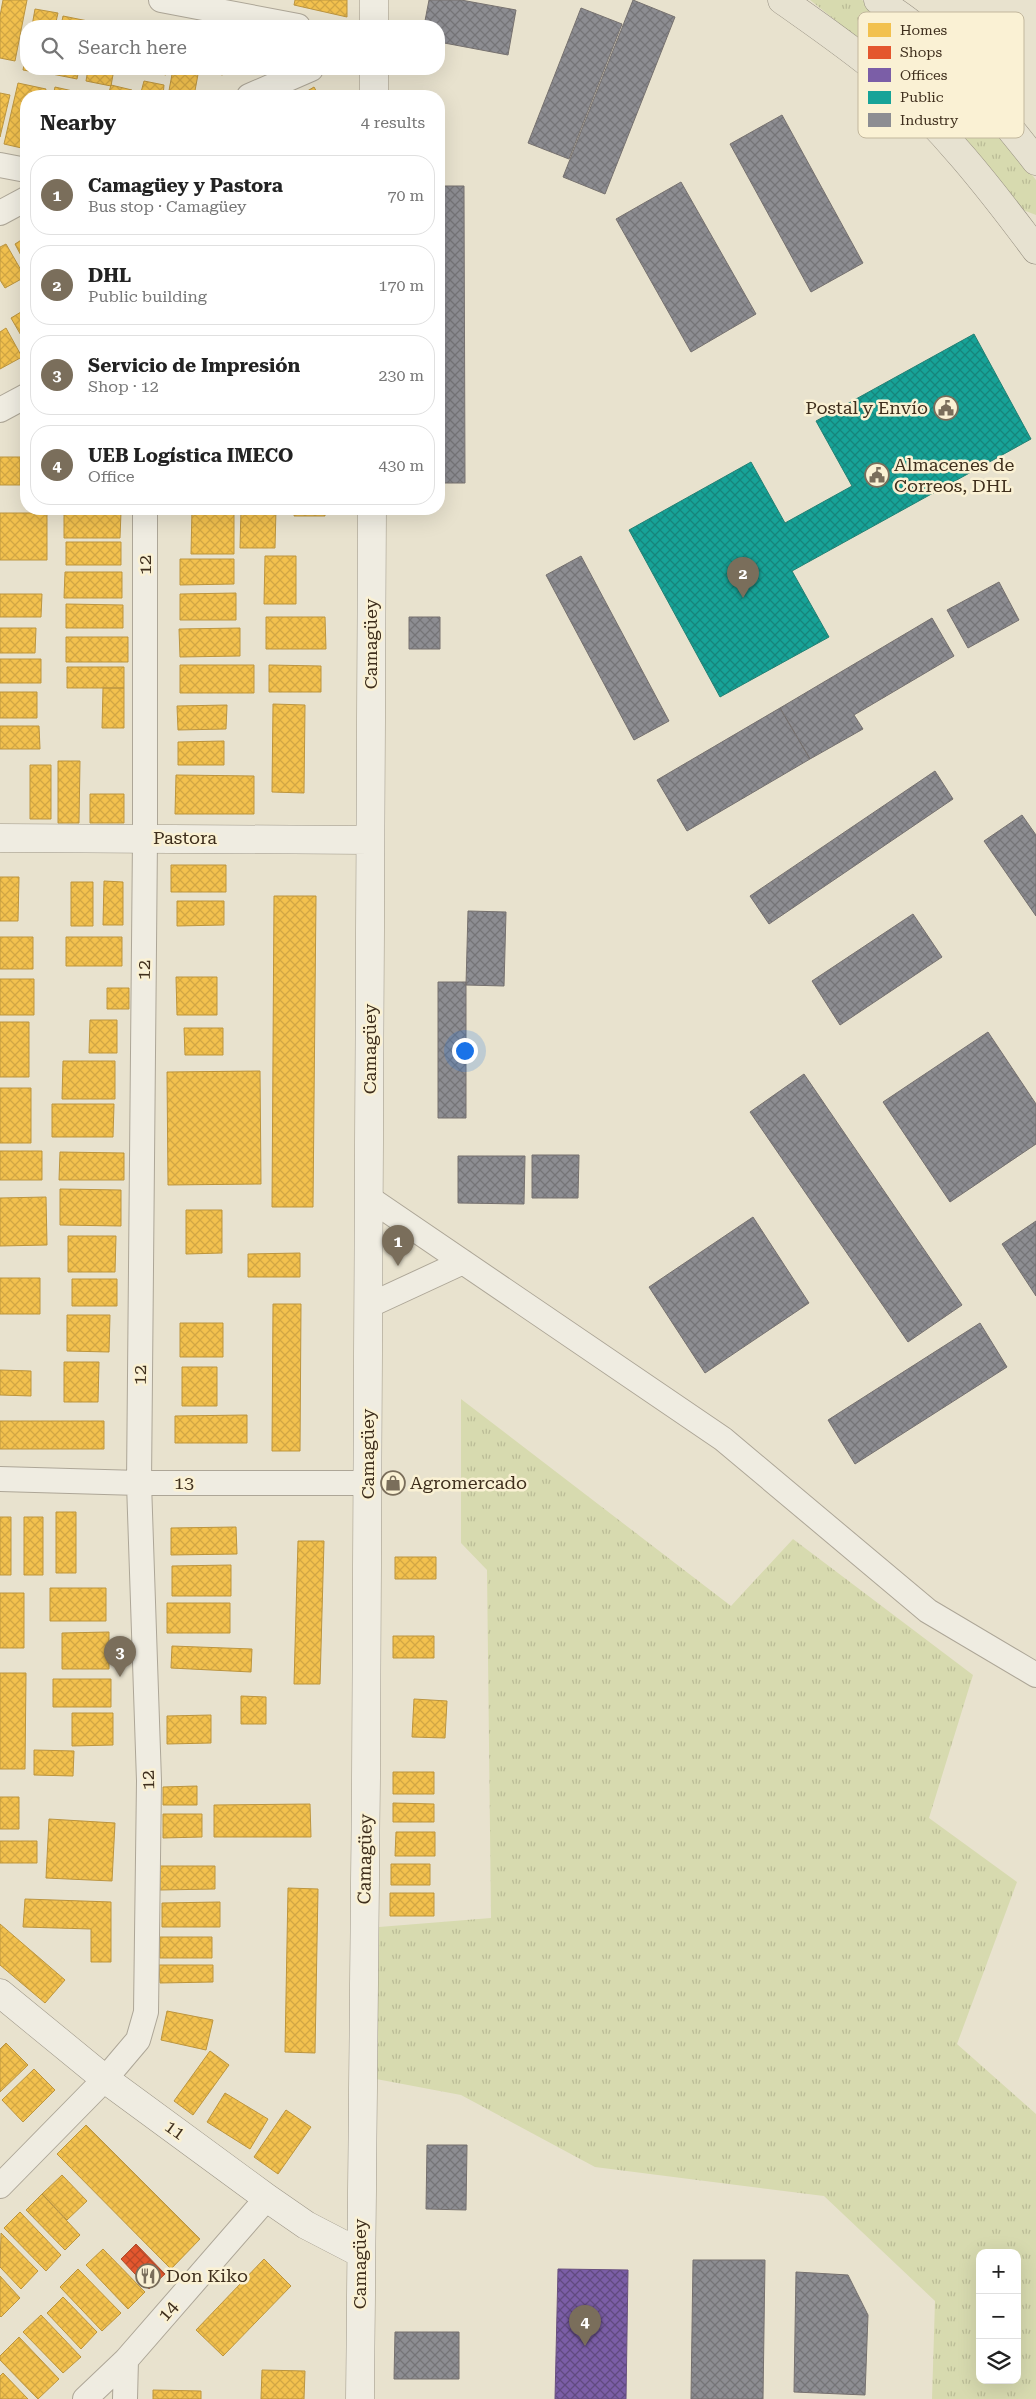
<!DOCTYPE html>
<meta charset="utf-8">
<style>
:root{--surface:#fff;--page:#f2f2f2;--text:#222;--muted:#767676;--line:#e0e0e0;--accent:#7a6e5b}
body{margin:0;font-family:"Roboto Serif",serif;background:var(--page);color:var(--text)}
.controls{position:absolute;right:15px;bottom:15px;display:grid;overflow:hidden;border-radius:10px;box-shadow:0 5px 20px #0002}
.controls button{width:45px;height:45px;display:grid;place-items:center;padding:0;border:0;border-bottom:1px solid var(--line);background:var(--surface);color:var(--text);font:25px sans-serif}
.you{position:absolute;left:464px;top:1050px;width:18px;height:18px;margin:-12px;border:4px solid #fff;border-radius:50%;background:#1a73e8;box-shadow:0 0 0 8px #1a73e833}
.badge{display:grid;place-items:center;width:32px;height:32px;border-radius:50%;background:var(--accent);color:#fff;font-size:16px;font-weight:700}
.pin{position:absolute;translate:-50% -41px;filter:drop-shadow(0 1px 2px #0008)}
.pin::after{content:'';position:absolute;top:26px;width:18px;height:15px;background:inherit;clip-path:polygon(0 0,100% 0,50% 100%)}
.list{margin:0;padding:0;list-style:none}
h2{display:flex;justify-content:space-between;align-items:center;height:65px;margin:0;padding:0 20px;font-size:21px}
h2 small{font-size:16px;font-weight:400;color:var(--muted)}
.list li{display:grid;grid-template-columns:32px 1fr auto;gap:15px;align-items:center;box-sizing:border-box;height:80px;margin:0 10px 10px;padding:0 10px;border:1px solid var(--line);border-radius:20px}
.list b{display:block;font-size:19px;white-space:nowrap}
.list p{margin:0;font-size:16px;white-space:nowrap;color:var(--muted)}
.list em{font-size:16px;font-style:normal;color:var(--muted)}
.icon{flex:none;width:28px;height:28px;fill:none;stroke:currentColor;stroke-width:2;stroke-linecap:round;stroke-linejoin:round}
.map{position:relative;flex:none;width:1036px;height:2399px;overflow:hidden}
.search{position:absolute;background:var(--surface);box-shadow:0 5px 20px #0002;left:20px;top:20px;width:425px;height:55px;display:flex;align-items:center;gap:12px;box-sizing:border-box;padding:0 18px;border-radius:20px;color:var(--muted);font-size:19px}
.panel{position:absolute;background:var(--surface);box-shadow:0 5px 20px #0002;left:20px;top:90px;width:425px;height:425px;border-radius:20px}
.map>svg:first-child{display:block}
</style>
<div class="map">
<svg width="1036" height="2399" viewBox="0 0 1036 2399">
<defs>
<pattern id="grass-tufts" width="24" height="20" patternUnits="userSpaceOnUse" patternTransform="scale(1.25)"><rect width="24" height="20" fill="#d7daaf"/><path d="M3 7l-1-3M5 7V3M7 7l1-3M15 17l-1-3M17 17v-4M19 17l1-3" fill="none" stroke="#babb96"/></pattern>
<pattern id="homes-cross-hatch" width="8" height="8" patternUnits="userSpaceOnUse" patternTransform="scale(1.25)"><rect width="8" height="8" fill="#f2c14e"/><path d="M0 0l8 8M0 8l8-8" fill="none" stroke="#d1a644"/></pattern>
<pattern id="shops-cross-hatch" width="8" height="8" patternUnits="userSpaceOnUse" patternTransform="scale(1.25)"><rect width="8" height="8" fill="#e4572e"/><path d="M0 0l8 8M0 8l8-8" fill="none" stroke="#ba4827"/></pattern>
<pattern id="offices-cross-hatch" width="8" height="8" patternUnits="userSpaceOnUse" patternTransform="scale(1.25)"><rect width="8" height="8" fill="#7b5ea7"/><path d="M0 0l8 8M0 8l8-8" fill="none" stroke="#614a80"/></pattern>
<pattern id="public-cross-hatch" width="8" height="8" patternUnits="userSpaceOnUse" patternTransform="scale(1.25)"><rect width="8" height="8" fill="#17a398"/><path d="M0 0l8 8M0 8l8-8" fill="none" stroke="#16857b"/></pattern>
<pattern id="industry-cross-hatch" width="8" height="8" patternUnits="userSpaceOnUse" patternTransform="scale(1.25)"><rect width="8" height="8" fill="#8d8d92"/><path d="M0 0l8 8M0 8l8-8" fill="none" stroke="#757477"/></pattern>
</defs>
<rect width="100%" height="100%" fill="#e8e2ce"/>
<path fill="url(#grass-tufts)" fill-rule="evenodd" d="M810,0H862L932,56L1003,137L1036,180V215L1023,210L850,32Z
M461,1399L731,1606L793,1539L973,1675L929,1818L1017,1882L957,2044L1036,2114V2399H932L935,2301L824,2196L595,2167L461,2095L376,2079L379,1927L491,1918L487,1570L461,1543ZM980,2253H1017V2380H980Z"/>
<path fill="url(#homes-cross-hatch)" stroke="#bc953f" d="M3,0H27L15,61L0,58V16Z
M295,0H347V17L294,5Z
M35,9L58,13L55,26H32Z
M63,16L88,21L87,26H61Z
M97,22L119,26H96Z
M150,22L174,26H150Z
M26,54V69H47L46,74L23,70Z
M53,69H79L77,79L52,74Z
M88,69H114L111,86L86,81Z
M142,69H167L166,75Z
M173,69H199L194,96H168Z
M210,69H233L222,75Z
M144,81L164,85L163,96H140Z
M18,83L46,89L44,96H26V149L4,144Z
M111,85L132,90L131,96H108Z
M55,87L95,96H53Z
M314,87L319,96H299Z
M0,93L10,95L0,137Z
M26,237V265L15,244Z
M6,244L25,277L5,288L0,280V247Z
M26,309V344L11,318Z
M6,328L22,357L0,369V332Z
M23,431H26V474H23Z
M0,457H20V485H0Z
M192,509H234V554H191Z
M241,509H276L275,548H240Z
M295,509H325V516H294Z
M64,512H121L120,538H64Z
M0,513H47V560H0Z
M66,542H121V565H66Z
M265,556H296V604H264Z
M180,559H234V584L180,585Z
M65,572H122V598H64Z
M236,593V620H180V594Z
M0,594H42L41,617H0Z
M66,604L123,605V628H66Z
M266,617H325L326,649H266Z
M0,628H36L35,653H0Z
M240,628V656L180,657L179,629Z
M66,637H128V662H66Z
M0,659H41V683H0Z
M180,665H254V693H180Z
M269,665L321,666V692H269Z
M67,667H124V688H67Z
M103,688H124V728H102Z
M0,692H37V718H0Z
M273,704L305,705L304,793L272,792Z
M227,705L226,729L178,730L177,706Z
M0,726H39L40,749H0Z
M224,741V765H178V742Z
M58,761H80L79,823H58Z
M30,765H51V819H30Z
M176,775L254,776V814H175Z
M90,794H124V823H90Z
M171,865H226V892H171Z
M0,877H19L18,921H0Z
M104,881L123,882V925H103Z
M71,882H93V926H71Z
M274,896H316L313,1207H272Z
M177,901H224V925L177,926Z
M0,937H33V969H0Z
M66,937H122V966H66Z
M176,977H217V1015H177Z
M0,979H34V1015H0Z
M107,988H129V1009H107Z
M90,1020H117V1053H89Z
M0,1022H29V1077H0Z
M184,1028H223V1055H185Z
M63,1061H115V1099H62Z
M260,1071L261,1184L168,1185L167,1072Z
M0,1088H31V1143H0Z
M52,1104H114L113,1137H52Z
M0,1151H42V1180H0Z
M60,1152L124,1153V1180H59Z
M60,1189L121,1190V1226L60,1225Z
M46,1197L47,1245L0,1246V1198Z
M186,1210H222V1253L186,1254Z
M68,1236H116L115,1272H68Z
M300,1253V1277H248V1254Z
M0,1278H40V1314H0Z
M72,1279H117V1306H72Z
M273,1304H301L300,1451H272Z
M67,1315H110L109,1352L67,1351Z
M180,1323H223V1357H180Z
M64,1362H99L98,1402H64Z
M182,1367H217V1406H182Z
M0,1370L31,1371V1396L0,1395Z
M247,1415V1443H175V1416Z
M0,1421H104V1449H0Z
M56,1512H76V1573H56Z
M0,1517H11V1575H0Z
M24,1517H43V1575H24Z
M236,1527L237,1554L171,1555V1528Z
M298,1541H324L320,1684H294Z
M395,1557H436V1579H395Z
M231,1565V1596H172V1566Z
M50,1588H106V1621H50Z
M0,1593H24V1648H0Z
M167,1603H230V1633H167Z
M109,1632V1669H62V1633Z
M393,1636H434V1658H393Z
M172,1646L252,1649L251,1672L171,1668Z
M0,1673H26L25,1769H0Z
M53,1679H111V1707H53Z
M241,1696L266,1697V1724H241Z
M414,1699L447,1701L445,1738L412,1737Z
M72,1713H113V1745L72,1746Z
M211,1715V1743L167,1744V1716Z
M34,1750L74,1751L73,1776L34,1775Z
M393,1772H434V1794H393Z
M197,1786V1805H163V1787Z
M0,1797H19V1829H0Z
M393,1803L434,1804V1822H393Z
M310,1804L311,1837H214V1805Z
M163,1814H202V1837L163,1838Z
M49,1819L115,1823L112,1881L46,1878Z
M396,1832H435V1856H395Z
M0,1841H37V1863H0Z
M391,1864H430V1885H391Z
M160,1866H215V1889L160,1890Z
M288,1888L318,1889L315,2053L285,2052Z
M390,1893H434V1916H390Z
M25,1899L111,1902V1962H91V1929L23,1927Z
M220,1902V1927H162V1903Z
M0,1924L65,1980L45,2003L0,1965Z
M160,1937H212V1958H160Z
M159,1965H213V1982L160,1983Z
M167,2011L213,2020L206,2050L161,2040Z
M6,2043L28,2065L0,2092V2049Z
M210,2051L229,2065L193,2115L174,2101Z
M34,2069L55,2090L23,2122L2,2100Z
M225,2093L268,2119L250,2149L207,2122Z
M286,2110L311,2127L278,2174L254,2157Z
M86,2125L200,2239L171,2269L57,2154Z
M62,2175L87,2201L67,2220L42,2194Z
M42,2194L80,2235L65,2250L26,2210Z
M20,2212L61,2255L46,2271L4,2228Z
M1,2233L38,2271L21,2289L0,2267Z
M103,2249L145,2292L128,2309L86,2265Z
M264,2259L291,2286L223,2356L196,2330Z
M78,2269L121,2313L102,2331L60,2287Z
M0,2276L20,2298L1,2317L0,2316Z
M63,2297L97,2332L81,2349L47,2313Z
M41,2315L81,2357L63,2373L23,2332Z
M19,2337L59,2379L38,2399L0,2360V2356Z
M262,2370L305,2371L304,2399H261Z
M3,2373L28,2399H0V2376Z
M153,2390L201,2391V2399H153Z"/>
<path fill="url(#shops-cross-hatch)" stroke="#b24b29" d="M136,2244L165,2274L149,2289L121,2259Z"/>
<path fill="url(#offices-cross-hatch)" stroke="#69507e" d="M558,2269L628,2270L626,2399H555Z"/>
<path fill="url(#public-cross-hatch)" stroke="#238073" d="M974,334L1031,439L792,571L829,637L720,697L629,530L751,462L785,523L852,486L816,421Z"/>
<path fill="url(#industry-cross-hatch)" stroke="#76716f" d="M429,0H461L516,10L508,55L439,42V26H424Z
M633,0L675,17L605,194L563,177Z
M581,8L622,24L569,159L528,143Z
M782,115L863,263L811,292L730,144Z
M681,182L756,314L691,352L616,219Z
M439,186H464L465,483H439Z
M581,556L669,721L634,740L546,575Z
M999,582L1019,620L968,648L947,610Z
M409,617H440V649H409Z
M932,618L954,656L854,715L863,729L810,759L780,708Z
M780,708L810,759L687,831L657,780Z
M935,771L953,799L769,924L750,896Z
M1022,815L1036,835V916L984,841Z
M468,911L506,912L504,986L466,985Z
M913,914L942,957L840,1025L812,981Z
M438,982H466V1118H438Z
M988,1032L1036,1104V1144L950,1202L883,1102Z
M804,1074L962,1305L908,1342L750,1112Z
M532,1155H579L578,1198H532Z
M458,1156H525L524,1204L458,1203Z
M753,1217L809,1303L705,1373L649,1287Z
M1036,1221V1296L1002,1244Z
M980,1323L1007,1367L855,1464L828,1420Z
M427,2145H467L466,2210L426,2209Z
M693,2260H765L763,2399H691Z
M796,2272L848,2275L868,2315L865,2395L794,2392Z
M395,2332H459V2379H394Z"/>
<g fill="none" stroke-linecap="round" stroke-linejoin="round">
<g stroke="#ada697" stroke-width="26">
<path id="street" d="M161,0L298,26
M249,96L311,69
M0,165L26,170
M0,213L26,199
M0,410L26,396
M369,1198L723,1439L928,1611L1036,1675
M368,1306L463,1262
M0,1479L139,1483H367
M0,2186L105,2079L138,2040L146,2012L149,1781L139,1483L145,838V509
M85,2399L126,2360L267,2198
M125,2399L126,2360"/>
</g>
<g stroke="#9d9687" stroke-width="29">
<path id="secondary" d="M374,26V0
M374,96V69
M0,838L370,840
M0,1993L105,2079L267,2198L306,2225L360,2253
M360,2399L366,1778L372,509"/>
</g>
<g stroke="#938c7e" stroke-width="29">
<path id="primary" d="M782,0C816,24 851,48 883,75C941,126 990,188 1036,250
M878,0C890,9 904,17 915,27C960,67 999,114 1036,161"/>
</g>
<use href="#street" stroke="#efece1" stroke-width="24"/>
<use href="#secondary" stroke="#efece1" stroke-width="28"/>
<use href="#primary" stroke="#e7e2d1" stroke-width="28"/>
</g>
<defs>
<g id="civic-ring" transform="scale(1.25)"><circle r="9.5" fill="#faf1d4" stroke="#7a6e5b" stroke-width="1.5"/><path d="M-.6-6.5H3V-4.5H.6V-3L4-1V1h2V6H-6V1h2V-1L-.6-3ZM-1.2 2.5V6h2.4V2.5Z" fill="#7a6e5b"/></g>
<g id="shop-ring" transform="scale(1.25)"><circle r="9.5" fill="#faf1d4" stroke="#7a6e5b" stroke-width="1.5"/><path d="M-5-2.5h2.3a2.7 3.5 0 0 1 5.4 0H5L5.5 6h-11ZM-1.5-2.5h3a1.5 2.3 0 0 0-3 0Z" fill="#7a6e5b"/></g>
<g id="restaurant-ring" transform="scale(1.25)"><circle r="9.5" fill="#faf1d4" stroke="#7a6e5b" stroke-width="1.5"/><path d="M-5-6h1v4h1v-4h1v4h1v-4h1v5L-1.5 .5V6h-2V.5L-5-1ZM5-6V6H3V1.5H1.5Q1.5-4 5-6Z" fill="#7a6e5b"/></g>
</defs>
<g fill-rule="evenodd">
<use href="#civic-ring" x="946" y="408"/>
<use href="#civic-ring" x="877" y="475"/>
<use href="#shop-ring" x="393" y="1483"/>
<use href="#restaurant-ring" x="148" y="2276"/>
</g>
<g text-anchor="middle" stroke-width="5" stroke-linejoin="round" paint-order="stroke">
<g font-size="18" fill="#3f2f1d" stroke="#faf1d4" text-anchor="start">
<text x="928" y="414" text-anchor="end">Postal y Envío</text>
<text x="894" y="471">Almacenes de<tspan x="894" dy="21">Correos, DHL</tspan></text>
<text x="410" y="1489">Agromercado</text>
<text x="166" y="2282">Don Kiko</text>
</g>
<g font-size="18" fill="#3f2f1d" stroke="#faf1d4">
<text transform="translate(145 565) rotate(-90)" y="6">12</text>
<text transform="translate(371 644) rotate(-90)" y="6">Camagüey</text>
<text x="185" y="844">Pastora</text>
<text transform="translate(144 970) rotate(-89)" y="6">12</text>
<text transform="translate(370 1049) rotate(-90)" y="6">Camagüey</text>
<text transform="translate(140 1375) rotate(-89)" y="6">12</text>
<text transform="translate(368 1454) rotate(-90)" y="6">Camagüey</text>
<text x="184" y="1489">13</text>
<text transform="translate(148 1780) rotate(-91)" y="6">12</text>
<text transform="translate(365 1859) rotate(-89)" y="6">Camagüey</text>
<text transform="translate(175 2130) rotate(36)" y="6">11</text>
<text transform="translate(360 2264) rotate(-90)" y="6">Camagüey</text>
<text transform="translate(168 2311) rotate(-49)" y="6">14</text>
</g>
</g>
<rect x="858" y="12" width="166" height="126" rx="8" fill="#faf1d4" stroke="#c2b79d" stroke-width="1"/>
<rect x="868" y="23" width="23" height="14" fill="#f2c14e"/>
<rect x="868" y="46" width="23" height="13" fill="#e4572e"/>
<rect x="868" y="68" width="23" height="14" fill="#7b5ea7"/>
<rect x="868" y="91" width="23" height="13" fill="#17a398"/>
<rect x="868" y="113" width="23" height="14" fill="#8d8d92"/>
<g font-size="14" fill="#3f2f1d">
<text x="900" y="35">Homes</text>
<text x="900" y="57">Shops</text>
<text x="900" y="80">Offices</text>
<text x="900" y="102">Public</text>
<text x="900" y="125">Industry</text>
</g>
</svg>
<div class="controls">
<button>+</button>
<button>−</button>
<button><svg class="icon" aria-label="layers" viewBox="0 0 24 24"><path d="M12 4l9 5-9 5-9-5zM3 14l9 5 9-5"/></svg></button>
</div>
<div class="you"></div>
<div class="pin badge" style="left:398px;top:1266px">1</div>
<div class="pin badge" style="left:743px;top:598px">2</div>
<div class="pin badge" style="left:120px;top:1677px">3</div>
<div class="pin badge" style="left:585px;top:2346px">4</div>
<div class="search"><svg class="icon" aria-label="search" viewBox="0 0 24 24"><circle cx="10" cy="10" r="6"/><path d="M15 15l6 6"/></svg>Search here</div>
<section class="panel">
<h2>Nearby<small>4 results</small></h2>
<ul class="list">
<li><span class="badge">1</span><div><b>Camagüey y Pastora</b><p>Bus stop · Camagüey</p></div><em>70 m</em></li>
<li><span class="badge">2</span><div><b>DHL</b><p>Public building</p></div><em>170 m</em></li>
<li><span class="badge">3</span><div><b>Servicio de Impresión</b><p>Shop · 12</p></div><em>230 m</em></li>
<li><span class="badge">4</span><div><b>UEB Logística IMECO</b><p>Office</p></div><em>430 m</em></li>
</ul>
</section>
</div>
